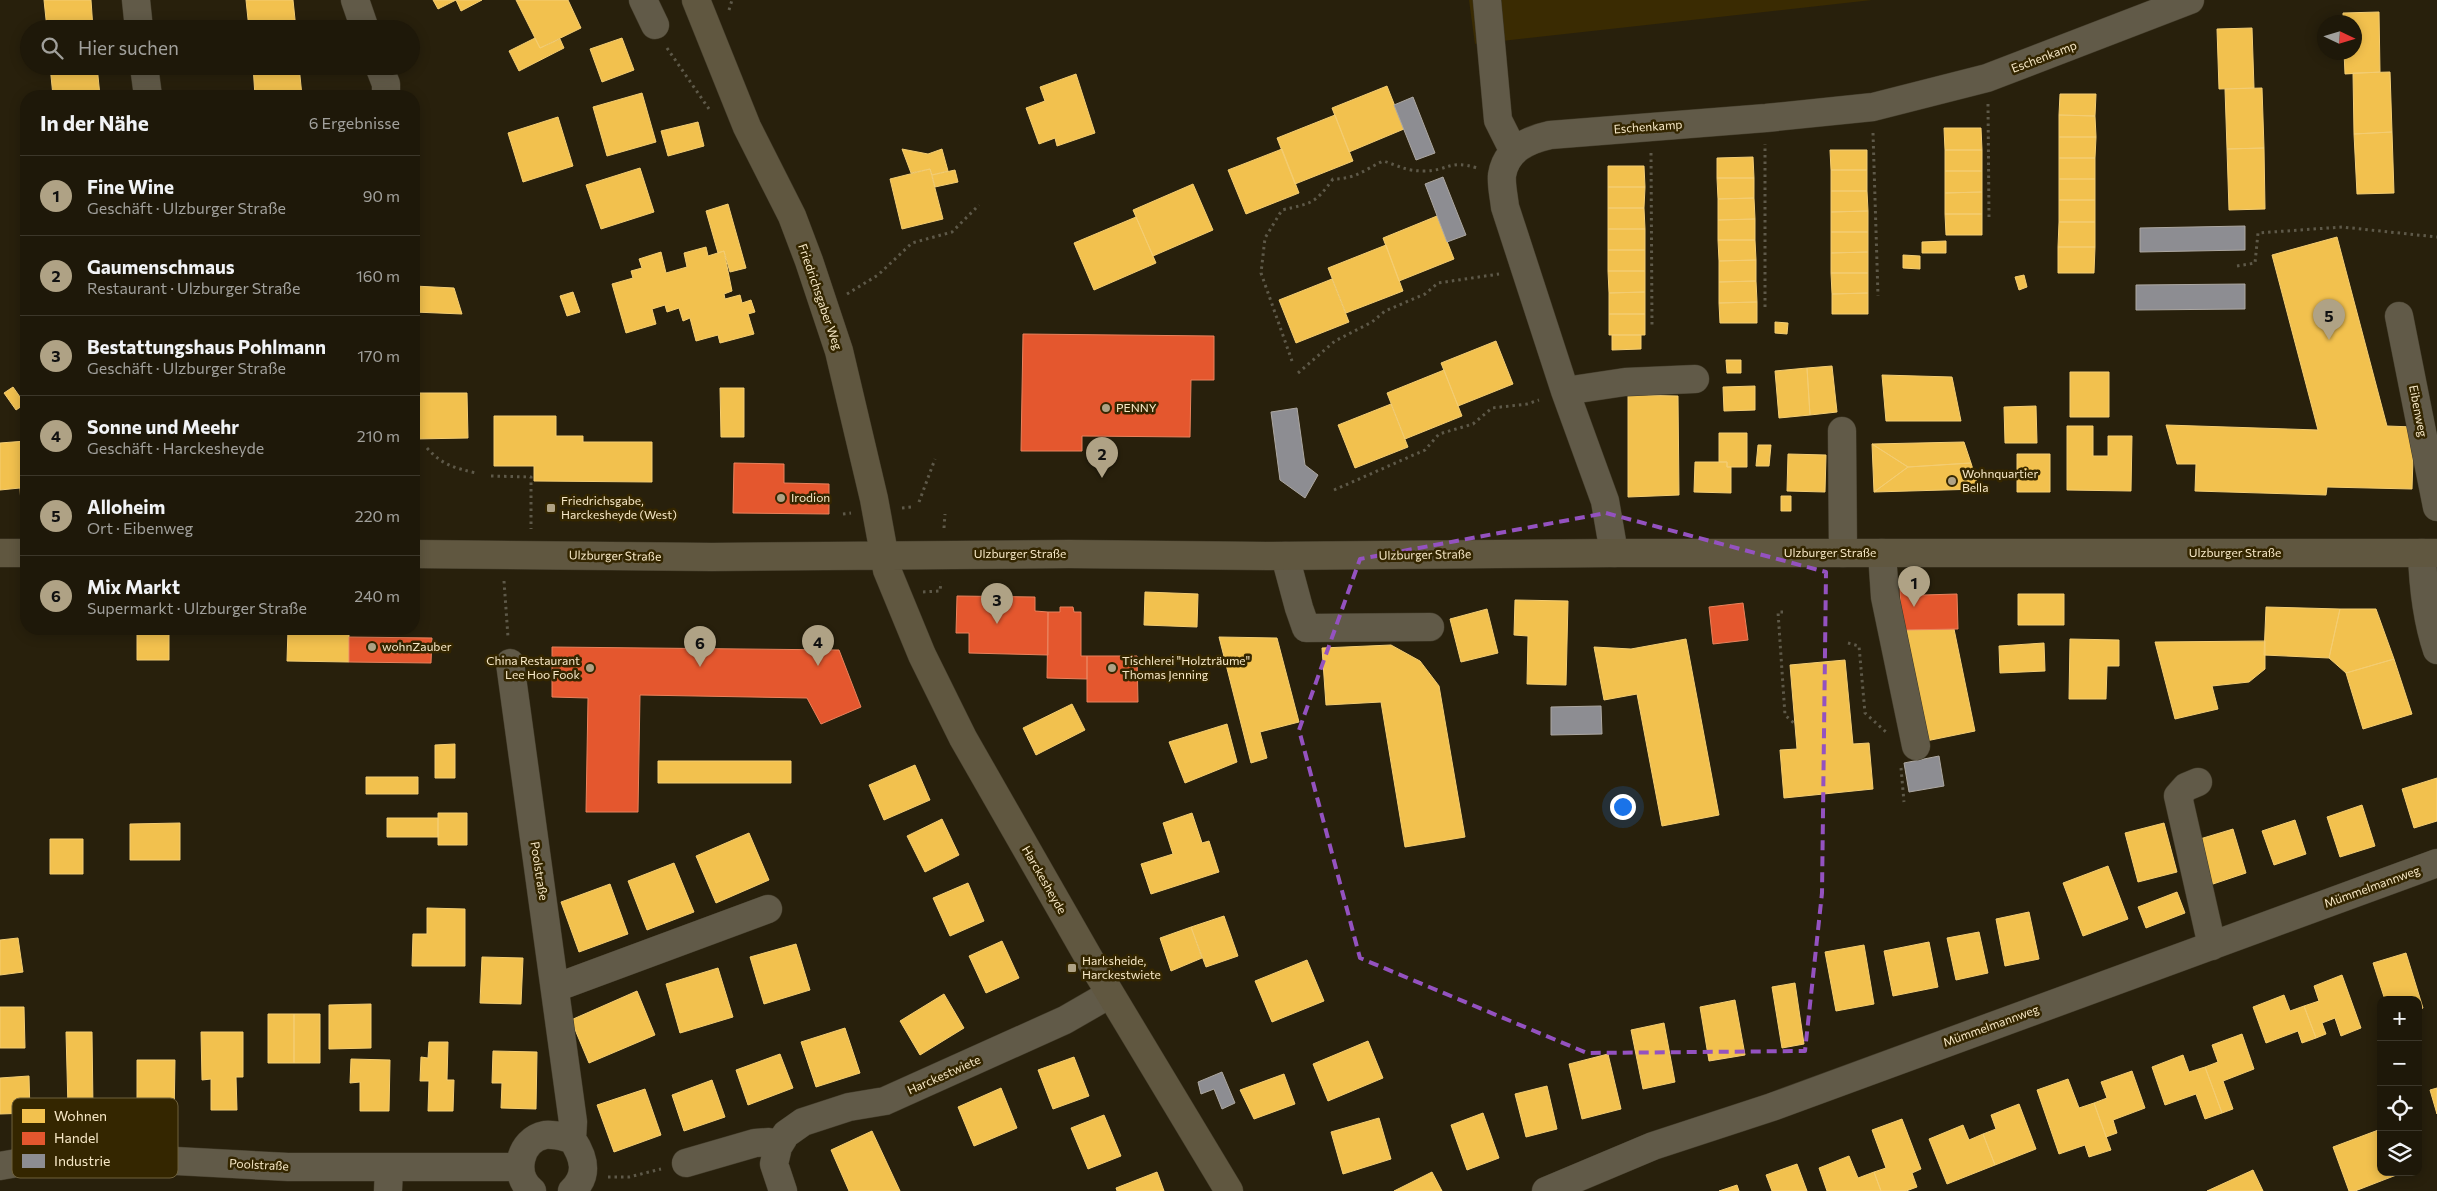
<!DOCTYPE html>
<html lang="de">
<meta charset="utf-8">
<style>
:root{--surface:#1e1809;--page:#262112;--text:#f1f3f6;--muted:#a1a09c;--line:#3c372a;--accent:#afa285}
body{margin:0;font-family:Commissioner,sans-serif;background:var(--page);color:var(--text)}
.controls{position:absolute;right:15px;bottom:15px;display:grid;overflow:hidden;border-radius:10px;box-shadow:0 2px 12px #0003}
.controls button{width:45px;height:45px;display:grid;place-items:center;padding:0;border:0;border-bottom:1px solid var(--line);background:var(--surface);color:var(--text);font:25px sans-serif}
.compass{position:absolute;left:2317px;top:15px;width:45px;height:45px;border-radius:50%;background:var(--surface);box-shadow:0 2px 12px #0003;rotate:94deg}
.you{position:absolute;left:1622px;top:806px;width:18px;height:18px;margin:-12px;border:4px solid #fff;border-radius:50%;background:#1a73e8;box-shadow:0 0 0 8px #1a73e833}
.badge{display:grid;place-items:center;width:32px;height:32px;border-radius:50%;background:var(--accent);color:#111;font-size:16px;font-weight:700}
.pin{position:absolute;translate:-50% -41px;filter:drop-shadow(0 1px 2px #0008)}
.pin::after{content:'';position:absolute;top:26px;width:18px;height:15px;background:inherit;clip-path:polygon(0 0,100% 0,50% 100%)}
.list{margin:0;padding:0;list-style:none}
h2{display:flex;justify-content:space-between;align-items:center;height:65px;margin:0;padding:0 20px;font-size:21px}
h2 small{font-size:16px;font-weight:400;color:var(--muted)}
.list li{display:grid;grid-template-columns:32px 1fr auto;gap:15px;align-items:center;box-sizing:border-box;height:80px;padding:0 20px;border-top:1px solid var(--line)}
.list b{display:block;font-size:19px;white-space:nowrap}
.list p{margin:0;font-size:16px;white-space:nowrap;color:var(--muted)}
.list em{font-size:16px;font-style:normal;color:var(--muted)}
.icon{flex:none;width:28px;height:28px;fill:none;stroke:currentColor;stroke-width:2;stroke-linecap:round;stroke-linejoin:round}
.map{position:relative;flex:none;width:2437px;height:1191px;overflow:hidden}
.search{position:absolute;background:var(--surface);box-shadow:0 2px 12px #0003;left:20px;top:20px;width:400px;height:55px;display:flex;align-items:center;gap:12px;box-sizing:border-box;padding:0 18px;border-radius:28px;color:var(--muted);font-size:19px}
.panel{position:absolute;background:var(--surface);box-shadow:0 2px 12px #0003;left:20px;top:90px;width:400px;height:545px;border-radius:20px}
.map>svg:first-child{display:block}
</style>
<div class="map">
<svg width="2437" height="1191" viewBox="0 0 2437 1191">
<rect width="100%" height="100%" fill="#28200c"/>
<path fill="#3a2b02" d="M1469,0H1872L1475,44Z"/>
<path fill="#f2c14e" stroke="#f4cd72" d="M44,0H91L93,29H47Z
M246,0H293L296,29H249Z
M433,0H482L461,11L456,0L438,9Z
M516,0H568L581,28L540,48Z
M2379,12L2380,72L2345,74L2344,52H2354V22H2343V13Z
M2252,28L2254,88L2219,89L2217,29Z
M535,38L540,48L560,39L564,48L519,71L509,51Z
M622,38L634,70L602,82L590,49Z
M50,66H97L100,96H53Z
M253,66H299L302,96H255Z
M2390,72L2392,132L2354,134L2353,73Z
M1076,74L1095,133L1057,146L1055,138L1039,144L1026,108L1045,101L1040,87Z
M1387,86L1404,129L1349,152L1332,108Z
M2262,88L2264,148L2227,149L2225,89Z
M642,93L656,142L607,156L593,107Z
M2060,94H2096L2095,116L2059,115Z
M1335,115L1353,161L1295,184L1277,138Z
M2059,115L2095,116L2096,137H2059Z
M558,117L573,166L523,182L508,133Z
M698,122L704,146L668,156L661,131Z
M1944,128H1981L1982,150H1945Z
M2392,132L2394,193L2357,194L2354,134Z
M2059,137H2096L2095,158H2059Z
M2264,148L2265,209L2229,210L2227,149Z
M902,149L928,154L942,149L948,171L932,175L930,169L911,173Z
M1282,149L1299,193L1246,214L1228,170Z
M1830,150H1867V170H1831Z
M1945,150H1982V171H1945Z
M1753,157L1754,178H1717V158Z
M2059,158H2095V179H2059Z
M1608,166H1644L1645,187H1608Z
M640,168L654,212L601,229L586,185Z
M930,169L943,219L902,229L890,179Z
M955,170L958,182L935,187L932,175Z
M1831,170H1867V191H1831Z
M1945,171H1982V192L1945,193Z
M1717,178H1754V198L1718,199Z
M2059,179H2095V200H2059Z
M1193,184L1213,230L1153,256L1133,210Z
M1608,187H1645L1644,208H1608Z
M1831,191H1867L1868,211L1831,212Z
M1982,192V214H1945V193Z
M1754,198L1755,219L1718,220V199Z
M2059,200H2095V222H2059Z
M728,204L746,268L730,272L724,251L718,253L706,211Z
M1608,208H1644L1645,229H1608Z
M1868,211V232H1831V212Z
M1945,214H1982V235H1946Z
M1437,216L1454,259L1399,281L1383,238Z
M1136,217L1156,263L1094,290L1074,243Z
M1755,219V240H1718V220Z
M2059,222H2095V247H2058Z
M1608,229H1645V250H1608Z
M1831,232H1868V252L1831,253Z
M2337,237L2387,426L2414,427L2412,489L2327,487L2326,495L2195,491L2196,464H2177L2166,425L2318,430L2272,255Z
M1718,240H1755L1756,260L1719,261Z
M1946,241V253H1922V242Z
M1386,245L1403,291L1346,313L1328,268Z
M706,247L708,256L724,251L732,291L724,294L725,299L740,295L742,303L751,300L755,312L748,314L754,334L720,343L718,335L696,341L690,318L683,321L679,308L667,312L665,305L652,309L656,324L626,333L612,284L633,278L631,271L642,268L639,259L661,252L666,273L687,267L684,253Z
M2058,247H2095L2094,273H2058Z
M1608,250H1645V271H1608Z
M1868,252V273H1831V253Z
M1903,255L1920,256V269L1903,268Z
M1756,260V281L1719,282V261Z
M1608,271H1645V292L1609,293Z
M1831,273H1868V293L1832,294Z
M2024,275L2027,287L2019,290L2015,277Z
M1332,279L1349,322L1296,343L1279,300Z
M1756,281L1757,302L1719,303V282Z
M414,286L454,288L462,314L414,312Z
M573,292L580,312L567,316L560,296Z
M1645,292V314H1609V293Z
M1868,293V314H1832V294Z
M1757,302V323H1720L1719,303Z
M1609,314H1645V335H1609Z
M1775,322L1788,323L1787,334L1775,333Z
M1612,335H1641V349L1612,350Z
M1496,341L1513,384L1458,406L1441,363Z
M1726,360H1741V373H1727Z
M1832,366L1837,412L1810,415L1807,368Z
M1807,368L1810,415L1779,418L1775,371Z
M1444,370L1462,416L1405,439L1387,393Z
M2070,372H2109V417H2070Z
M1882,375L1952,377L1961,421H1886Z
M1755,386V410L1724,411L1723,387Z
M13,387L25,404L16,410L4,393Z
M720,388H744V437H721Z
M414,393H467L468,438L415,439L414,448Z
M1628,395L1678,396L1679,495L1628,497Z
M1391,404L1408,447L1355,468L1338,425Z
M2036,406L2037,443H2005L2004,407Z
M494,416H556V436H583V442H652V482L534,481V466H494Z
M2067,426H2093V456H2108V436H2132L2131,491L2067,490Z
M1719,433H1747V467H1727V462H1719Z
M26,441V504H21L20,488L0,490V443Z
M1964,442L1971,463L1908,467L1872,444Z
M1872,444L1908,467L1874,492Z
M1758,445H1771L1769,466H1756Z
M1788,454L1826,455L1825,492L1787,491Z
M2017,454H2050V492H2017Z
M1695,462H1727V467H1731V493L1694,492Z
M1971,463L1979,489L1874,492L1908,467Z
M1781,496H1791V511H1781Z
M1145,592L1198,594L1197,627L1144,625Z
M2018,594H2064V625H2018Z
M1515,600L1568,601L1566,685L1527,684L1528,636L1514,635Z
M2266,607L2340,609L2329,658L2264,655Z
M1487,609L1498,653L1461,662L1450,619Z
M2340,609H2376L2394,659L2346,673L2329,658Z
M137,629H169V660H137Z
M288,629H349V662L287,661Z
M1954,629L1975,731L1926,741L1903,630Z
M1219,637L1277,638L1299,722L1260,732L1267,758L1251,763Z
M1686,639L1719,815L1662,826L1637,694L1604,700L1594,647L1631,649Z
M2070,639L2119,640V666H2107L2106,699H2069Z
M2265,641V669L2249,682L2212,686L2218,709L2175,719L2155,642Z
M2044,643L2045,671L2000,673L1999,646Z
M1391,645L1420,661L1439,686L1465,837L1405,847L1381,702L1326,705L1322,648Z
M2394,659L2412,714L2363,729L2346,673Z
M1845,660L1853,744L1869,743L1873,789L1784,798L1780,750L1797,749L1790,665Z
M1072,704L1085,730L1036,755L1023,728Z
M1227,724L1237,762L1185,783L1169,742Z
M455,744V778H435V745Z
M658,761H791V783H658Z
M915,765L930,800L884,820L869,785Z
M366,777H418V794H366Z
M2437,778V821L2414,828L2402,789Z
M2362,805L2375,846L2340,857L2327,817Z
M438,813H467V845H438Z
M1192,813L1202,843L1209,841L1219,872L1151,894L1141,864L1173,854L1163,823Z
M387,818H438V837H387Z
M942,819L959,855L925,872L907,836Z
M2295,820L2306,854L2274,865L2262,831Z
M180,823V860H130V824Z
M2164,823L2177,872L2138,882L2125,833Z
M2233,829L2246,873L2204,887L2190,842Z
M749,833L769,880L716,903L696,856Z
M50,839H83V874H50Z
M674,863L694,912L647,930L628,881Z
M2108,866L2128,919L2083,936L2063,883Z
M968,883L984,921L950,936L933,898Z
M610,884L628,934L579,952L561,902Z
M2177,892L2185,913L2146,928L2138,907Z
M427,908L465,909V966H412L413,934H427Z
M2029,912L2039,959L2005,966L1996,919Z
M1224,916L1238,956L1206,967L1191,927Z
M1191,927L1202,958L1171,971L1160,938Z
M1979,932L1988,973L1956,980L1947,938Z
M18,938L23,972L0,975V940Z
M1002,941L1019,978L986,993L969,956Z
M1929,942L1938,987L1893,996L1884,951Z
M796,944L810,990L764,1004L750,957Z
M1864,945L1874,1004L1836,1011L1825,952Z
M2406,953L2423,1008L2418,1010V1000H2385L2373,963Z
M482,957L523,958L521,1004L480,1003Z
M1307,960L1324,1001L1272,1022L1255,981Z
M718,968L733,1017L680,1033L666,984Z
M2342,975L2361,1028L2341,1036L2335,1018L2322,1023L2326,1034L2316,1038L2304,1006L2319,1001L2314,986Z
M1795,983L1804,1044L1782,1048L1772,987Z
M637,991L655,1035L589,1063L571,1020Z
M944,994L964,1028L920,1055L900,1021Z
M2284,995L2290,1011L2304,1006L2316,1038L2302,1043L2298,1031L2266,1043L2253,1007Z
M1735,1000L1745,1055L1709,1061L1700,1007Z
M371,1004V1048L329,1049V1005Z
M0,1007H24L25,1048H0Z
M268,1014H294V1063H268Z
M294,1014H320V1063H294Z
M1664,1023L1675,1082L1643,1089L1631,1030Z
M845,1028L860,1073L816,1087L801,1042Z
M66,1032H92L93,1108H68Z
M201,1032H243V1077H236L237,1110H211V1079L202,1080Z
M2242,1034L2254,1069L2223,1081L2233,1109L2222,1113L2205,1067L2218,1062L2212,1045Z
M1368,1041L1383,1078L1328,1101L1313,1064Z
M429,1042H448L447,1080H454L453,1111H428L429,1081H420L421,1057L428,1058Z
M493,1051L537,1052L536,1109L501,1108L502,1083H492Z
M780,1054L793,1088L748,1105L736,1070Z
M1608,1054L1621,1109L1582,1119L1569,1064Z
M2183,1055L2189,1072L2205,1067L2222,1113L2205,1119L2196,1094L2165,1105L2152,1067Z
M1074,1057L1089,1096L1053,1109L1038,1070Z
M351,1059L390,1060L389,1111H360V1082L350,1083Z
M137,1060H175L174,1120H137Z
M2132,1071L2145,1108L2113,1120L2117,1133L2106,1137L2094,1103L2107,1098L2101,1082Z
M1284,1074L1295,1104L1254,1119L1240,1090Z
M29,1076L30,1113L0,1114V1078Z
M2068,1079L2079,1108L2094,1103L2111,1150L2089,1157L2085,1145L2059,1154L2037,1090Z
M712,1080L725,1117L684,1131L672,1095Z
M1547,1086L1557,1129L1526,1137L1515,1094Z
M1001,1088L1017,1128L974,1146L958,1107Z
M2437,1088V1114L2430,1090Z
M645,1089L661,1135L614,1152L597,1105Z
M2019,1104L2036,1149L1995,1165L1983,1134L1996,1129L1991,1115Z
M1483,1113L1499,1158L1467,1170L1451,1125Z
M1104,1115L1121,1156L1088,1169L1071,1128Z
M1379,1118L1391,1159L1343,1174L1331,1132Z
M1902,1119L1921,1169L1912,1173L1917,1187L1906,1191H1881L1874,1172L1886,1168L1872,1130Z
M1963,1125L1969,1140L1983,1134L1995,1165L1947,1184L1929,1139Z
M2381,1129V1172H2398L2399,1174L2355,1191H2349L2333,1147Z
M872,1131L900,1191H849L831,1150Z
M1849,1156L1858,1178L1874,1172L1881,1191H1827L1819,1168Z
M1797,1164L1807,1191H1772L1766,1175Z
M2253,1170L2263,1191H2207Z
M1157,1172L1164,1191H1117L1116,1188Z
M1432,1172L1442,1191H1394Z
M1737,1185L1739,1191H1719Z"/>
<path fill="#e4572e" stroke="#ea825c" d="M1023,334L1214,336V380H1191L1190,437L1082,436V451H1021Z
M734,463L784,464V483L829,484V514L733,513Z
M1923,588V595L1957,594L1958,629L1901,630L1900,589Z
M957,596L1035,597V611L1048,612V655L969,653V633H956Z
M1743,603L1748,640L1713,644L1709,607Z
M1060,607H1073L1074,612H1081V656H1087V679L1047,678L1048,612H1060Z
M349,637L432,638L431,663L349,662Z
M552,647L839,650L861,707L821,724L807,698L640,695L638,812H586L588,698L552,697Z
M1087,656H1137L1138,702H1087Z"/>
<path fill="#8d8d92" stroke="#ada8a2" d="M1413,97L1435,153L1416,160L1394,105Z
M1443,177L1466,235L1447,242L1425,184Z
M2245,226V250L2140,252V228Z
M2245,284V309L2136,310V285Z
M1297,408L1305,465L1318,475L1305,498L1280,480L1271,412Z
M1601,706L1602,734L1551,735V707Z
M1939,756L1944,786L1909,792L1904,763Z
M1222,1072L1235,1103L1222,1109L1214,1089L1201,1094L1198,1082Z"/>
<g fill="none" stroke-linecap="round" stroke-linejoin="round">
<g stroke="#423b29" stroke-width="29">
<path id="minor" d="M136,0L139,29
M355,0L365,29
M643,0L655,25
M1487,0L1498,120L1513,150
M144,66L148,96
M379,66L386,84V96
M2399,316L2437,507
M1565,391L1625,382L1695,379
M1842,431L1843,553
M1614,553L1605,501L1565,391L1505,207C1504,197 1501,185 1502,175C1506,150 1527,140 1550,135L1766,118L1873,107L1987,78L2190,0
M1882,553L1885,597L1916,746
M2422,553C2423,586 2426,617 2437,650
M1285,556L1299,608L1306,628L1430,627
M510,663L573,1122L572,1139
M2198,782L2186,787L2178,796L2212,946
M555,988L768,909
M686,1163L755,1143L769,1142L778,1147
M0,1166L63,1155L288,1167H520
M388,1191L389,1168
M532,1191C512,1175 519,1140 545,1135C555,1134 563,1137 572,1139C584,1157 589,1175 572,1191
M783,1191L774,1164L778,1147L786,1134L803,1122L849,1107L885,1101L1065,1020L1110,994
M1546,1191L1653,1146L1772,1107L2437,863"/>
</g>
<g stroke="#423b29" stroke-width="29">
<path id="major" d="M696,0L747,127L792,216L809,261L839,351L874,499L887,570L922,655L963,738L1090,960L1229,1191
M0,553H26
M414,554L712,557L1069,554L1266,556L1614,553H2437"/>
</g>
<path stroke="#5e5949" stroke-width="3" stroke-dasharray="2.5 4" stroke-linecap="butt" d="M729,10L732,0
M296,24L334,22
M667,48L709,109
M352,96L359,94
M1988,104L1989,217
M1873,133L1878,296
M1651,153L1652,326
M2237,266L2255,263L2258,233L2342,227L2437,237
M847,294L878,275L912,243L952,232L979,205
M1765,307V144
M1292,361L1261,273L1265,238L1282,210C1311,203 1314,205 1333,179C1356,179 1364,170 1383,161C1400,166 1405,171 1424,171C1448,171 1449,159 1477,168
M1298,373L1335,341L1372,322L1385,311L1425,294L1438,283L1499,274
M427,448C442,465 455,468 476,473
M491,476L531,477V529
M1334,490L1425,450L1439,434L1473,424L1492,408L1527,404L1539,400
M919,502L935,459
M902,508L912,507
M843,514L851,513
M944,528L945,514
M504,581L508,637
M923,592L940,591L941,582
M1783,612H1778L1785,715L1795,724
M1848,643L1859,646L1865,713L1886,732
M1901,768L1904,802
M608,1177H629L661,1169"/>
<use href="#minor" stroke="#615a48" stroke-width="28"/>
<use href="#major" stroke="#605740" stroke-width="28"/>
</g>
<path fill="none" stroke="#9452c0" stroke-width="4" stroke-dasharray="10 6" stroke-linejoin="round" d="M1606,513L1826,572L1822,893L1805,1051L1587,1053L1360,958L1299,730L1360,559Z"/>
<g fill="#afa285" stroke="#342600" stroke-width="2">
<circle cx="1106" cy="408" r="5"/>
<circle cx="1952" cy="481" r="5"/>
<circle cx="781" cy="498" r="5"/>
<rect x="546" y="503" width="10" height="10" rx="2.5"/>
<circle cx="372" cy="647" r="5"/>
<circle cx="590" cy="668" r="5"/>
<circle cx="1112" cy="668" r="5"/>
<rect x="1067" y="963" width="10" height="10" rx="2.5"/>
</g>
<g text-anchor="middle" stroke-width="5" stroke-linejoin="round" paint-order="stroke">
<g font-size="12" fill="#f7e8c6" stroke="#342600">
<text transform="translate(2044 57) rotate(-21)" y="4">Eschenkamp</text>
<text transform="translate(1648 127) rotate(-4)" y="4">Eschenkamp</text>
<text transform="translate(820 297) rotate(71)" y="4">Friedrichsgaber Weg</text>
<text transform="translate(2418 411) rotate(79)" y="4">Eibenweg</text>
<text x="1830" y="557">Ulzburger Straße</text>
<text x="2235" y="557">Ulzburger Straße</text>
<text x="1020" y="558">Ulzburger Straße</text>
<text transform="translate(1425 555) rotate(-1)" y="4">Ulzburger Straße</text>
<text transform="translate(615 556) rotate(1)" y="4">Ulzburger Straße</text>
<text transform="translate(539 871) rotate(81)" y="4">Poolstraße</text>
<text transform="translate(1044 880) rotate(60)" y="4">Harckesheyde</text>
<text transform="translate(2372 887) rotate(-20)" y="4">Mümmelmannweg</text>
<text transform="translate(1991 1026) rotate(-20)" y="4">Mümmelmannweg</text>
<text transform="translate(944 1075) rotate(-24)" y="4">Harckestwiete</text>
<text transform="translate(259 1165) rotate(3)" y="4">Poolstraße</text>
</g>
<g font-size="12" fill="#f7e8c6" stroke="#342600" text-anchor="start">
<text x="1116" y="412">PENNY</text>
<text x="1962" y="478">Wohnquartier<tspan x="1962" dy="14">Bella</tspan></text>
<text x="791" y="502">Irodion</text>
<text x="561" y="505">Friedrichsgabe,<tspan x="561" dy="14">Harckesheyde (West)</tspan></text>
<text x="382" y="651">wohnZauber</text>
<text x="580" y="665" text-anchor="end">China Restaurant<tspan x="580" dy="14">Lee Hoo Fook</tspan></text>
<text x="1122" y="665">Tischlerei "Holzträume"<tspan x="1122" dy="14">Thomas Jenning</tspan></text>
<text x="1082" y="965">Harksheide,<tspan x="1082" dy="14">Harckestwiete</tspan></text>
</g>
</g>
<rect x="12" y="1098" width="166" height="80" rx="8" fill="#342600" stroke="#6e603b" stroke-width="1"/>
<rect x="22" y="1109" width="23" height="14" fill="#f2c14e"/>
<rect x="22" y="1132" width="23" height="13" fill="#e4572e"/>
<rect x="22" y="1154" width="23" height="14" fill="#8d8d92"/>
<g font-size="14" fill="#f7e8c6">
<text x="54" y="1121">Wohnen</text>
<text x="54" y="1143">Handel</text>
<text x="54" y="1166">Industrie</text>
</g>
</svg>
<div class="controls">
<button>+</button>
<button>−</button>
<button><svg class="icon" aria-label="locate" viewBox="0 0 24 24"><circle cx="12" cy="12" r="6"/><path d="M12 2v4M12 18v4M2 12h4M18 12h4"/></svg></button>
<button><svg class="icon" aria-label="layers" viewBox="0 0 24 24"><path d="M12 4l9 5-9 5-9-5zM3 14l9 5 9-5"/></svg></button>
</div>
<svg class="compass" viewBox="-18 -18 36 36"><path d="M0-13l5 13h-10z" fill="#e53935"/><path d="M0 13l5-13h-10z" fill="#a1a09c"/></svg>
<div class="you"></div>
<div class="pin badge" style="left:1914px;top:607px">1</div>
<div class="pin badge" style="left:1102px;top:478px">2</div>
<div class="pin badge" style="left:997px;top:624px">3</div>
<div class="pin badge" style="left:818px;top:666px">4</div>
<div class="pin badge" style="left:2329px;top:340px">5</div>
<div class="pin badge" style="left:700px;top:667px">6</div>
<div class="search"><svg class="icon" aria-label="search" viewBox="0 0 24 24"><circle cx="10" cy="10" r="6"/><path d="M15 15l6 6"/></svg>Hier suchen</div>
<section class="panel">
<h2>In der Nähe<small>6 Ergebnisse</small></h2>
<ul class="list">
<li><span class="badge">1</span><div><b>Fine Wine</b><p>Geschäft · Ulzburger Straße</p></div><em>90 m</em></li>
<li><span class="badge">2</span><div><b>Gaumenschmaus</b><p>Restaurant · Ulzburger Straße</p></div><em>160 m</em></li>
<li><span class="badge">3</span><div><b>Bestattungshaus Pohlmann</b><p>Geschäft · Ulzburger Straße</p></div><em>170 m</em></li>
<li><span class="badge">4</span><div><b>Sonne und Meehr</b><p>Geschäft · Harckesheyde</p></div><em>210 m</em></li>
<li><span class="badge">5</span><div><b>Alloheim</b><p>Ort · Eibenweg</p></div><em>220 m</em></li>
<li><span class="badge">6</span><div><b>Mix Markt</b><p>Supermarkt · Ulzburger Straße</p></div><em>240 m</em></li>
</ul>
</section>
</div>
